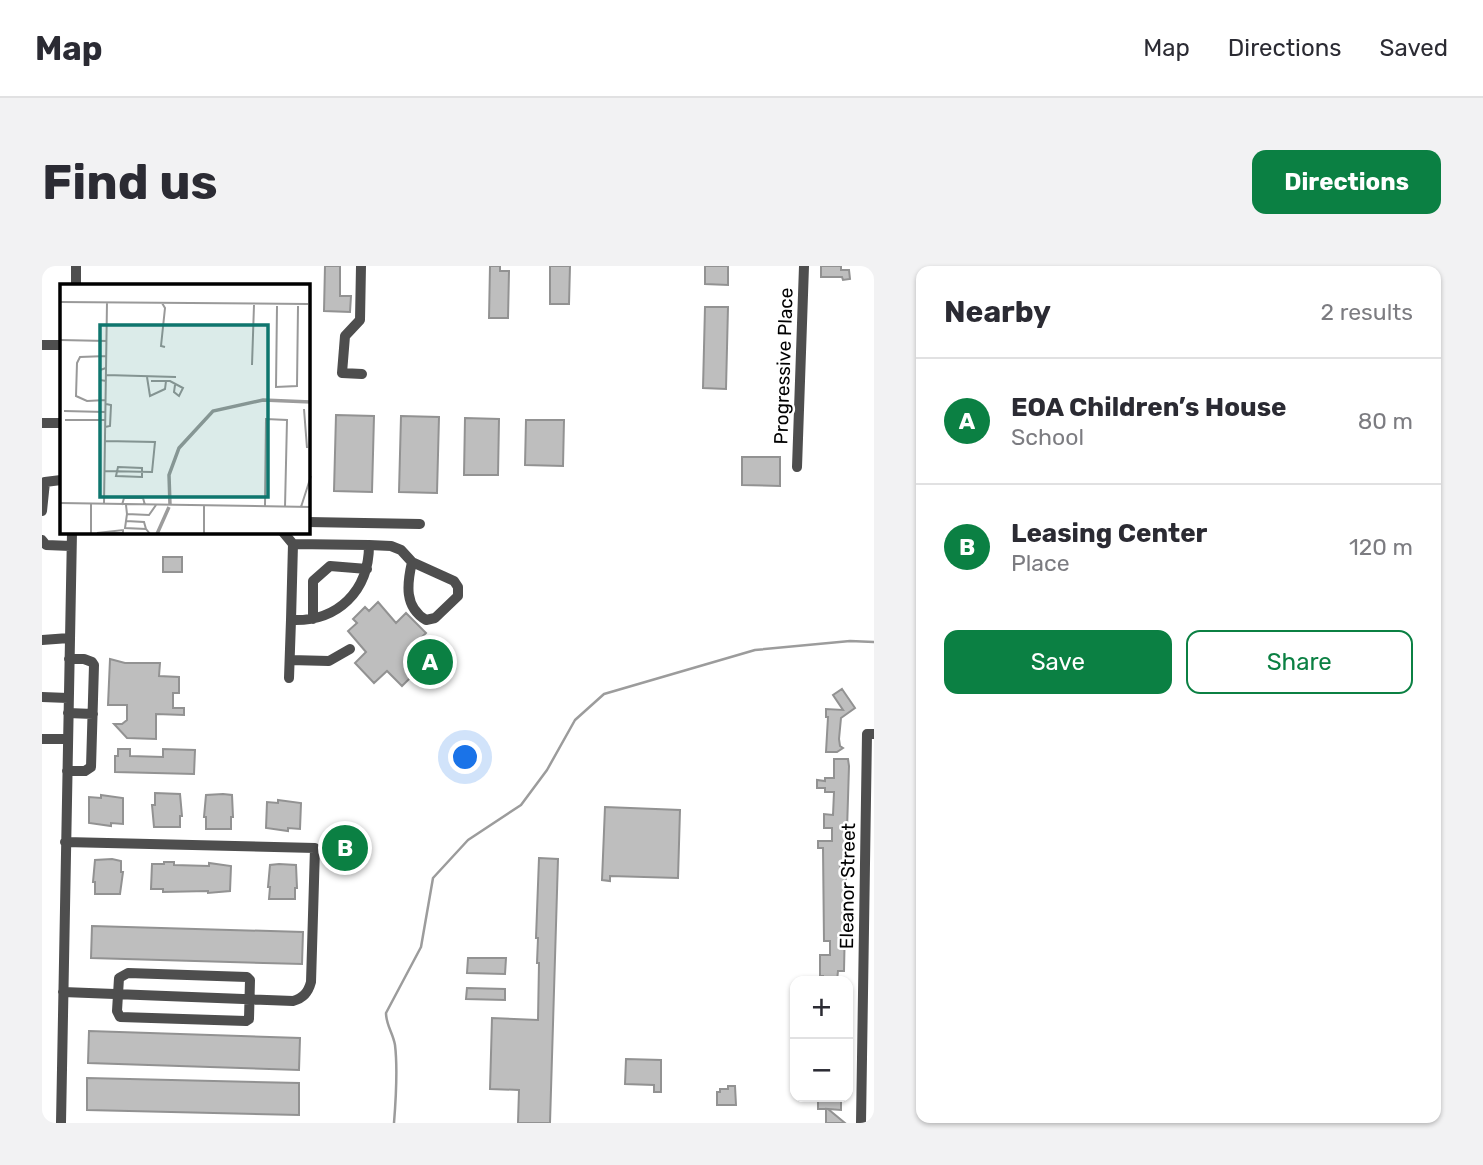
<!DOCTYPE html>
<meta charset="utf-8">
<style>
:root{--surface:#fff;--page:#f2f2f3;--text:#2b2b33;--muted:#7c7c81;--line:#e1e1e2;--accent:#0b8043}
body{margin:0;font-family:Rubik,sans-serif;background:var(--page);color:var(--text)}
.controls{position:absolute;right:21px;bottom:21px;display:grid;overflow:hidden;border-radius:14px;box-shadow:0 2px 5px #0004}
.controls button{width:63px;height:63px;display:grid;place-items:center;padding:0;border:0;border-bottom:2px solid var(--line);background:var(--surface);color:var(--text);font:35px sans-serif}
.you{position:absolute;left:424px;top:492px;width:24px;height:24px;margin:-18px;border:5px solid #fff;border-radius:50%;background:#1a73e8;box-shadow:0 0 0 10px #1a73e833}
.badge{display:grid;place-items:center;width:46px;height:46px;border-radius:50%;background:var(--accent);color:#fff;font-size:23px;font-weight:700}
.pin{position:absolute;translate:-50% -50%;border:4px solid #fff;box-shadow:0 2px 7px #0006}
.list{margin:0;padding:0;list-style:none}
h2{display:flex;justify-content:space-between;align-items:center;height:91px;margin:0;padding:0 28px;font-size:30px}
h2 small{font-size:23px;font-weight:400;color:var(--muted)}
.list li{display:grid;grid-template-columns:46px 1fr auto;gap:21px;align-items:center;box-sizing:border-box;height:126px;padding:0 28px;border-top:2px solid var(--line)}
.list b{display:block;font-size:26px;white-space:nowrap}
.list p{margin:0;font-size:23px;white-space:nowrap;color:var(--muted)}
.list em{font-size:23px;font-style:normal;color:var(--muted)}
.actions{display:flex;gap:14px;padding:21px 28px}
.actions a{flex:1;padding:16px 0;border:2px solid var(--accent);border-radius:14px;text-align:center;font-size:24px;color:var(--accent)}
.actions .main{background:var(--accent);color:#fff}
.map{position:relative;flex:none;width:832px;height:857px;overflow:hidden;border-radius:14px}
header{display:flex;align-items:center;gap:42px;box-sizing:border-box;height:98px;padding:0 35px;background:var(--surface);border-bottom:2px solid var(--line)}
header strong{font-size:33px}
nav{display:flex;gap:38px;margin-inline-start:auto;font-size:24px}
.intro{display:flex;align-items:center;justify-content:space-between;box-sizing:border-box;height:168px;padding:0 42px}
h1{margin:0;font-size:49px}
.button{padding:18px 32px;border-radius:14px;background:var(--accent);color:#fff;font-size:24px;font-weight:700}
main{display:flex;gap:42px;padding:0 42px}
aside{flex:1;background:var(--surface);border-radius:14px;box-shadow:0 2px 5px #0004}
.map>svg:first-child{display:block}
</style>
<header>
<strong>Map</strong>
<nav><a>Map</a><a>Directions</a><a>Saved</a></nav>
</header>
<div class="intro"><h1>Find us</h1><a class="button">Directions</a></div>
<main>
<div class="map">
<svg width="832" height="857" viewBox="0 0 832 857">
<rect width="100%" height="100%" fill="#fff"/>
<g fill="none" stroke-linecap="round" stroke-linejoin="round">
<path stroke="#9c9c9c" stroke-width="2.5" d="M352,857C354,832 356,804 353,779C351,767 344,759 344,747L379,681L391,612L426,574L479,539L505,504L533,454L562,428L713,384L808,375L832,376"/>
</g>
<path fill="#bebebe" stroke="#929292" stroke-width="2" d="M283,0H298V30H309L308,46L282,45Z
M448,0H458V5H467L466,52H447Z
M508,0H528L527,38H508Z
M663,0H686V19L663,18Z
M779,0H799V4H807L808,13L801,14L800,11H779Z
M663,41H686L684,123L661,122Z
M294,149L332,150L330,226L292,225Z
M359,150L397,151L395,227L357,226Z
M423,152L457,153L456,209H422Z
M484,154H522L521,200L483,199Z
M700,191H738V220L700,219Z
M121,291H140V306H121Z
M336,336L354,357L364,347L384,367L374,377L389,392L377,404L380,407L375,412L371,409L360,420L345,405L332,417L313,397L324,386L306,365L315,357L311,353L323,341L327,345Z
M68,393L83,397H118L117,410L137,411V427H131V442H142V449L114,448V473L85,472L72,458H80L85,454V439H66Z
M800,423L813,442L799,452L797,473L798,480L801,482L795,486H784L786,451H784V443L801,444L791,429Z
M76,483H88V490L121,491V483L153,484L152,508L73,506V490H76Z
M792,493H806L807,500L804,596H798V609H804L802,705H796L795,715H781V710H778V689H788V675H782L781,582H776V575H790V562H782V548L791,549L792,526H783V522H775V514L783,515V512H792Z
M113,527L138,528L140,550H138V561H112L110,539H113Z
M181,528L190,529L191,551H189V563H164V551H162L164,529Z
M59,529L81,532V558L69,557V560L47,557V531L59,532Z
M236,534L259,537L258,563L246,562V565L224,562L225,536L236,537Z
M563,541L638,544L636,612L568,610V615L560,614Z
M301,562H310L309,598H300V590L296,587Z
M497,592L516,593L508,857H476L477,824L448,823L450,752L496,754L497,697H495L496,672H494Z
M70,593L79,595V606H81L78,628H53V616H51L53,594Z
M122,596H132V599L167,600V597L189,600L188,625L166,627V625L121,626V623H109L110,598H122Z
M237,598L254,599L255,622H253V633H227L228,621H226L228,599Z
M50,660L261,666L260,698L49,692Z
M426,692H464L463,708L425,707Z
M425,722L463,723V734L424,733Z
M47,765L258,772L257,804L46,797Z
M584,793L619,794V826H612V819L583,818Z
M45,812L257,817V849L45,844Z
M686,820H693L694,839H675V826H678V823H686Z
M776,832L793,833V835H799V844L786,843L803,857H784V843H776Z"/>
<g fill="none" stroke-linecap="round" stroke-linejoin="round">
<path stroke="#4e4e4e" stroke-width="10" d="M319,0L318,54L303,70L300,107L320,108
M34,19V0
M0,79H19
M0,157H19
M755,201L762,0
M0,245L3,216L19,214
M266,256L378,258
M241,266L251,278L249,354C296,356 327,325 327,279L251,278
M0,274L4,279L29,280
M327,279L349,280L359,284L370,296L412,315L416,321V330L393,352L384,354C362,341 365,318 370,296
M271,353V315L288,300L325,303
M0,374L27,372
M248,394L287,395L308,383
M247,412L249,354
M0,431L26,432
M26,447L51,448
M0,473H25
M25,505H43L49,501L52,399L50,396L42,393H27
M86,707L205,711L208,714L207,753L204,755L78,751L75,745L77,712Z
M21,726L251,735C261,732 266,727 269,716L273,582L23,576
M19,857L30,266
M819,857L825,468H832"/>
</g>
<g text-anchor="middle" stroke-width="5" stroke-linejoin="round" paint-order="stroke">
<g font-size="19" fill="#000" stroke="#fff">
<text transform="translate(741 100) rotate(-88)" y="7">Progressive Place</text>
<text transform="translate(805 620) rotate(-89)" y="7">Eleanor Street</text>
</g>
</g>
<g transform="translate(18 18)">
<rect width="250" height="250" fill="#fff"/>
<path fill="none" stroke="#9c9c9c" stroke-width="3.5" d="M110,221L109,191L119,164L153,127L203,116L251,118M97,250L109,223"/>
<path fill="none" stroke="#999" stroke-width="2" d="M0,18L248,20M102,19L105,24L101,62L105,63M217,22L216,103L237,102L238,22M0,56L47,57M192,81L194,21M46,91L116,93M87,93L90,112L105,105L106,97H91M46,97L40,96V86L46,84M106,97H110L123,104L119,112L114,108L115,101M46,116L27,117L16,112L17,79L20,73L47,72M244,125L247,164M4,127L45,128M5,136H45M45,143L50,142L51,121L46,120M58,183L82,184V193L56,192ZM44,187L92,188L95,158L45,157M0,219L251,223M44,220L47,18M62,221L64,214H83L85,221M66,221L67,230L89,231L96,221M205,222L206,135L227,136L225,223M241,223L251,192M67,230L65,244L86,245L90,250M66,237L84,238L86,245M37,249L63,246V250M37,249H63M31,250V220M144,250V222"/>
<path fill="#0f766e" fill-opacity="0.15" stroke="#0f766e" stroke-width="3.5" d="M40,41H208V213H40Z"/>
<rect width="250" height="250" fill="none" stroke="#000" stroke-width="3.5"/>
</g>
</svg>
<div class="controls">
<button>+</button>
<button>−</button>
</div>
<div class="you"></div>
<div class="pin badge" style="left:388px;top:396px">A</div>
<div class="pin badge" style="left:303px;top:582px">B</div>
</div>
<aside>
<h2>Nearby<small>2 results</small></h2>
<ul class="list">
<li><span class="badge">A</span><div><b>EOA Children’s House</b><p>School</p></div><em>80 m</em></li>
<li><span class="badge">B</span><div><b>Leasing Center</b><p>Place</p></div><em>120 m</em></li>
</ul>
<div class="actions"><a class="main">Save</a><a>Share</a></div>
</aside>
</main>
